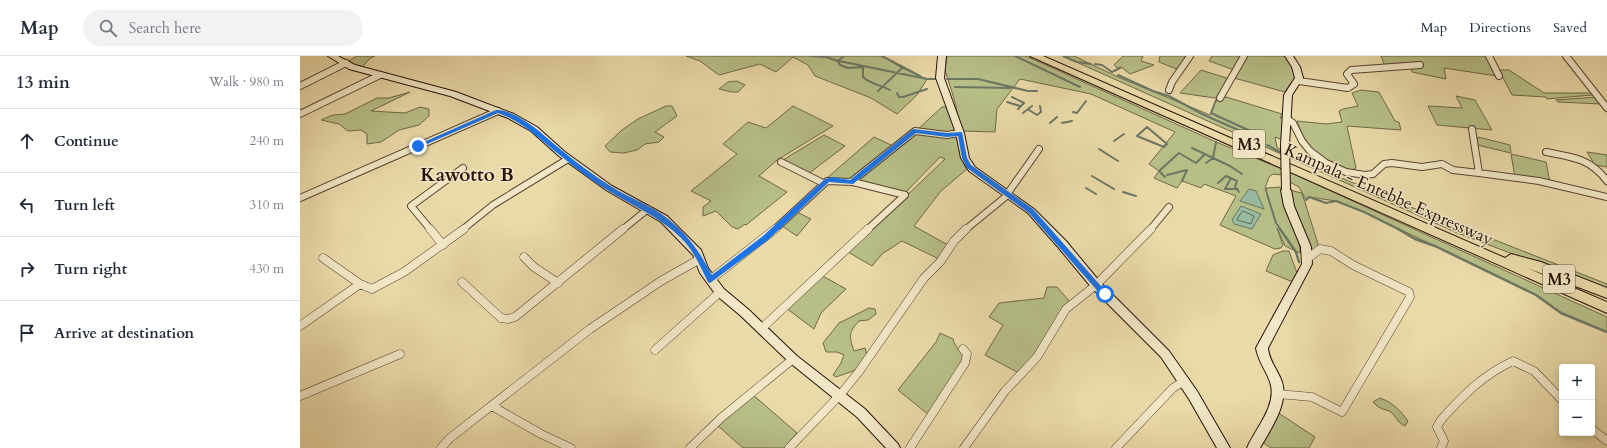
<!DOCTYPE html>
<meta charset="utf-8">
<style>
:root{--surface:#fff;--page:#f2f2f3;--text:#1f2937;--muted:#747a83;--line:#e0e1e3}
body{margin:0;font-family:Cardo,serif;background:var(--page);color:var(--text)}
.controls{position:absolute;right:12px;bottom:12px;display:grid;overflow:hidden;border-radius:4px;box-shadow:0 2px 6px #0003}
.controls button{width:36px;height:36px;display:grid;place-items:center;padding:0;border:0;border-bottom:1px solid var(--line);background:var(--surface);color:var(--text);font:20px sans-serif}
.stop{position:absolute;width:12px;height:12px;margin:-9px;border:3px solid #1a73e8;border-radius:50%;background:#fff}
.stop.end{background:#1a73e8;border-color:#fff;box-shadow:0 1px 4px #0008}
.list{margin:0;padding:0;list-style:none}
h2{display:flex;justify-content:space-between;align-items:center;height:52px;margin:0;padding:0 16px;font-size:17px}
h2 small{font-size:13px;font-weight:400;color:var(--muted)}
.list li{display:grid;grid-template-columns:26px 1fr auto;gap:12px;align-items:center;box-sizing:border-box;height:64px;padding:0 16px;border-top:1px solid var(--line)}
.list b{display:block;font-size:15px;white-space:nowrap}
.list em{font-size:13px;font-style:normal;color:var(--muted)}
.icon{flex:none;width:22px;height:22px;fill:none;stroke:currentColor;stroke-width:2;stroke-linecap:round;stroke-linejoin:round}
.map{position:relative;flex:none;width:1307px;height:392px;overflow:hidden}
header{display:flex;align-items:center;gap:24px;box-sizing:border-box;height:56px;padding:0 20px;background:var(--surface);border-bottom:1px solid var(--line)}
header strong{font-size:19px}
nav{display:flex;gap:22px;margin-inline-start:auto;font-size:14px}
.search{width:280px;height:36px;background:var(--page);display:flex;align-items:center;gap:10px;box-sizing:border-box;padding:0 14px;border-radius:22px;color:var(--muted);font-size:15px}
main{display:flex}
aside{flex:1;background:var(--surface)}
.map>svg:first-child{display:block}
</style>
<header>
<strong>Map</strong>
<div class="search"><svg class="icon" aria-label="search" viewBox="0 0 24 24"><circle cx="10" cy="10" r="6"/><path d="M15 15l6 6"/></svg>Search here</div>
<nav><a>Map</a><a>Directions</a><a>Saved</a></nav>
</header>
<main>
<aside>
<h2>13 min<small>Walk · 980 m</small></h2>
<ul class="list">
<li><svg class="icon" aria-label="ahead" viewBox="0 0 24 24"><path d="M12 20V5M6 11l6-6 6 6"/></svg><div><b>Continue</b></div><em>240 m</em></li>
<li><svg class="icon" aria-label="left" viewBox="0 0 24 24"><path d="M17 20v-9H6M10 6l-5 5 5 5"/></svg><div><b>Turn left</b></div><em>310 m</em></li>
<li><svg class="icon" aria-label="right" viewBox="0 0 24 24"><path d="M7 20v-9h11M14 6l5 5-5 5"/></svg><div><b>Turn right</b></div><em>430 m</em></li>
<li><svg class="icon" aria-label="arrive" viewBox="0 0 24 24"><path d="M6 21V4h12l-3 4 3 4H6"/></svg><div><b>Arrive at destination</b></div></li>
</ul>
</aside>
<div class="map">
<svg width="1307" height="392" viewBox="0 0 1307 392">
<rect width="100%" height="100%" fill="#eadaa8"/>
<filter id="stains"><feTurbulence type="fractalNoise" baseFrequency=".005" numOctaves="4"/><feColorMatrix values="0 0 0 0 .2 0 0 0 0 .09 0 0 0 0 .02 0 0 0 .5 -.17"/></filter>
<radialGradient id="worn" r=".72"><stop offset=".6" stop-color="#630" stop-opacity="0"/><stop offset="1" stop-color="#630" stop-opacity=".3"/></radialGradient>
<path fill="#b7bf87" stroke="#6f6848" d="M57,0H75L69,3L61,13L47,6Z
M386,0H582L602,12L627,23L617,39L597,58L571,42L515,20L508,9L493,1L476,16L460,8L419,19L400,5Z
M647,0H726L916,86L982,113V119L973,118L969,121L965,132L967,138L966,132L982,131C986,152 1001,177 1000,197L985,190L977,172L983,189L981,192L975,193L920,169L936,140L904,128L901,132L882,125L877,132L854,122L859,115L849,108L875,76L791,38L720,23L697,53L695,76L661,75L655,46L645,14Z
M763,0H774L818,21L910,59L916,44L926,41L982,58L980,62H983V84L975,81L977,91L981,94V98Z
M823,0H843L841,5L854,9L830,18L821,11L817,12L814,9Z
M860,0H889L879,14L859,6Z
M912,0H987L994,12L997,22L990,28L985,36L934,22L937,15L909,5Z
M1081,0H1187L1197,20L1144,12L1146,23L1112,16L1111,8L1085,10Z
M901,14L933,24L925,39L915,42L880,37Z
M1199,14H1209L1244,37H1292V39L1247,43L1246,41L1212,39Z
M437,25L445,29L438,36H432L419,33L428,26Z
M1061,34L1079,36L1095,65L1099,66L1101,74L1047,70L1056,112L1050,115C1034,109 1017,103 1006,87C1002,81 1000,72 997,65L1026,68L1042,66L1039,55L1043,53L1058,50L1052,37Z
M110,36L71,55L105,57L120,51L129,53V60L119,69L99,74L81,86L67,88V78L61,74L48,75L39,68L21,64L33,59L45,58L77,42H89Z
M1156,40L1175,44L1192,74L1137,69L1128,50L1162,52Z
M1296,41L1301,48L1258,46L1256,44Z
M366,50H372L377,60L355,76L364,81L359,86L345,88L337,94L324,97L310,96L305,90L322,74L338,63Z
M493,50L533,70L477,104L459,120L487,136L446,169L445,168L438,173L432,171L416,155L403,160V151L411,145L391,135L437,98L423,88L448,66L466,72Z
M642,51H646L656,76L651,78L617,74Z
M615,77L658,80L665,111L668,112L640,136L614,170L648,189L639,203L602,185L582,198L572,210L548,196L645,103L640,101L605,137L554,126Z
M524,79L545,90L508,118L483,104Z
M574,81L593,90L549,126L527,122Z
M1178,81L1210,89L1211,97L1177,89Z
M1287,96L1307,99V111L1295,109Z
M1211,98L1246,106L1250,127L1215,121Z
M988,99L1103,148L1307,228V234L1155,176L988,101Z
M989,116L1307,261V276L1261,257L1236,239L1064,156L1036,145L1009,141L1006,144L999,131L988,125Z
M989,134L1002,137L1018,188L1014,195L1011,194L992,148Z
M497,156L511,163L497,180L482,170Z
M983,195H989L997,217L993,226L966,215L973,199Z
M521,219L546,233L521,257L514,273L486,252Z
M747,231H757L770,246L736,301L719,317L685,299L703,269L689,261L699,247L744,242Z
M569,252L575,253L576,258L568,264L559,265C548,277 549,280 554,295L565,292L569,306L553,315L536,321L533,319L541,307L544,299L537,296H526L523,287L539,267Z
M640,277L653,283C655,293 664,295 664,306L629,359L598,334L636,286Z
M452,338L497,377L484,392H443L417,369Z
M1080,342C1092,346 1101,355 1108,365L1105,370C1098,367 1097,362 1092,357C1086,352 1082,356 1073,346Z
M977,356L1015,381L1009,392H971L961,385Z"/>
<path fill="#99bba2" stroke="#6b7765" d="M949,133L956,135L964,153L940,145Z
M941,150L961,158L952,173L934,168L932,164Z"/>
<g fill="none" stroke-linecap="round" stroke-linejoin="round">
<path stroke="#606656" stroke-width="1" d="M943,155L954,160L951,168L937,164Z"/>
<path stroke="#6b7765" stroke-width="2" d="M511,0L526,1L538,5L540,9L548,12L563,11V21C570,28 581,29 590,34
M582,0L620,20
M715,0L780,31
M763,0L777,6L791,8
M538,5L544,0
M539,5L627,23
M795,8L802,9L812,16L820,12
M818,19L853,35L869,40L902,58L954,81
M627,23H639
M647,23H678L728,35H737
M655,31L710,32
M578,35L602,12
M597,37L599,41H603L627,33
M712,41L724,47L718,53
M916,44L911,57L959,79
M707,46L720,50
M729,54L737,59L741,56L740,50
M773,56L777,57L786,45
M723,57L732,50
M750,67L757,61
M762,67L772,65
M847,71L867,88L864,91L837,80Z
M814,85L824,78
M967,89L980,96
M892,92L930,110L942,118
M799,93L818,105
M906,107L913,102L916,86
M867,119L887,114L882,125
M792,120L814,133
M865,121L859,115L879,97L896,107L904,99
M931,122L925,133H938
M918,127L926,120L937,125L935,131L939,136
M786,132L796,138
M823,136L836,140
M967,138L976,167L981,174
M1006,144L1009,141L1026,147L1036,145L1064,156L1100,174"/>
<path stroke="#6b7765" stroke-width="2.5" d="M980,173L996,196L999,206
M1098,173L1115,183L1135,190L1236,239L1261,257L1307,276"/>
<g stroke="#584331" stroke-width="8">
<path id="street-far1" d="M1189,0L1199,20
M1266,0L1307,52
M999,25L1048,32L1054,28L1047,18L1051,14L1120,9
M0,30L46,7
M869,34L872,26L890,0
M920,42L944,0
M0,58L80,19
M986,62L993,67L1002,85L1010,95L1026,107L1046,116L1065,119L1073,118L1084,108L1092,107L1122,111L1142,108L1153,114L1179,117L1172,73
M1246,96C1272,101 1290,102 1307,125
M481,106L523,127
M1179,117L1239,125L1307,141
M551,126L615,75L647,79L660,77
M708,137L739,93
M0,142L198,55
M131,174L111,150L163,112
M162,174L193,149L268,103
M322,174L348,153
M474,174L527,125L553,126L605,139
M567,174L605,139
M665,174L709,138
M850,174L869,151"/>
</g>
<g stroke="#584331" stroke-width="9">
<path id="street" d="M130,173L143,189
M224,201L234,211L258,227
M23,202L60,228
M410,224L475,173
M162,226L201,262L208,263L215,261L323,173
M0,270L60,228L72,233L104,216L164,173
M461,273L568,173
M355,294L420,236
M978,338L1012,341L1042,356L1110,241L1109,236L1053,209L1031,195L1020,193L1007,203
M0,340L100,298
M192,350L241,378L271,392
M1292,373L1307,385
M141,392L150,382L290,273L361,225L400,203
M390,392L421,362L493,303
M489,392L540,339L558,317L624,222L640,206L654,185L666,173
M610,392L665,307L667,298L663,293
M664,392L705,335L737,301L766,253L796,229L851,173
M816,392L873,332L884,325
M1141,392L1144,385L1137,371L1141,364C1163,339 1183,319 1213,305L1234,315L1262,344"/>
</g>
<g stroke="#271109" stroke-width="2">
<path id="secondary" d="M28,0H38L55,9L156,36L214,58L237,71L265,96L312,130L367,160L401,194L408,212L424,233L449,254L497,300L565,353L598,388L600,392H586L557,361L489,306L441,260L416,239L400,217L393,199L361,166L306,134L259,100L231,75L208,62L150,40L49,13Z
M638,0H646L644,22L664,77L669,102L675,111L734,153L766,185L800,226L869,295L897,335L930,392H917L889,343L861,301L792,232L758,191L728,157L669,115L661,102L656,77L636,22Z
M985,0H993L1000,11L1003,22L992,39L989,89L985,92L981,89L984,39L995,22L992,11Z
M986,131L991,134L994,150L1011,191L1012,208L968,292C969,305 978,314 982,326C989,348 970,374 960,392H947C955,373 978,349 970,326C966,314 958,305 956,292L1002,208L1001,191L984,150L981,134Z"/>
</g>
<g stroke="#271109" stroke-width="2">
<path id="highway" d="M730,0H743L1205,202L1211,198L1241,206L1307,232V242L1227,212L1307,246V257Z"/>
</g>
<use href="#street-far1" stroke="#f1e7c6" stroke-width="6"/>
<use href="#street" stroke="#f1e7c6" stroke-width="8"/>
<use href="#secondary" fill="#f1e7c6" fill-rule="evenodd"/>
<use href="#highway" fill="#eadaa8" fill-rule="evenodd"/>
<g stroke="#271109" stroke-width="10" stroke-linecap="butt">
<path id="secondary-bridge" d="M985,89L986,134"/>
</g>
<use href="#secondary-bridge" stroke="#f1e7c6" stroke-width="8"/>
</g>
<path fill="#1a73e8" d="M196,54C209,53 229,67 239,75C262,95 286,115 312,131C329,142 351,149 367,162C389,180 399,195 412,219L463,180L525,123L533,121L550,124L613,73L647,77L662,76L667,102L671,109L733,153L808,238L807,240H802L729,157L667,112L662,102L658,80L647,81L616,77L553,128L529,126L468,184L410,227L408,226C400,210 394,195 381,182C360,161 333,150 307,134C291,124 275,112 261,100C240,84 224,66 198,57L120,91L115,90Z"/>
<g text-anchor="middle" stroke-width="3" stroke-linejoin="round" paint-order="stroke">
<g fill="#f1e7c6" stroke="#645142" stroke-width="1">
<rect x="933" y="74" width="32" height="28" rx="3"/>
<rect x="1243" y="209" width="32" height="28" rx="3"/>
</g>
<g font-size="16" font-weight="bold" fill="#271109">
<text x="949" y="94">M3</text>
<text x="1259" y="229">M3</text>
</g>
<g font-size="17" fill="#271109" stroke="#f1e7c6">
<text transform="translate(1089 138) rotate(24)" y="6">Kampala - Entebbe Expressway</text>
</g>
<g font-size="19" font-weight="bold" fill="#271109" stroke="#f1e7c6">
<text x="167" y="125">Kawotto B</text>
</g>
</g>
<rect width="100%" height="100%" filter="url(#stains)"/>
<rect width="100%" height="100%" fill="url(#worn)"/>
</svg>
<div class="controls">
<button>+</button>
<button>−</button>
</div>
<div class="stop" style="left:805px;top:238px"></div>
<div class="stop end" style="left:118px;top:90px"></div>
</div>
</main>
